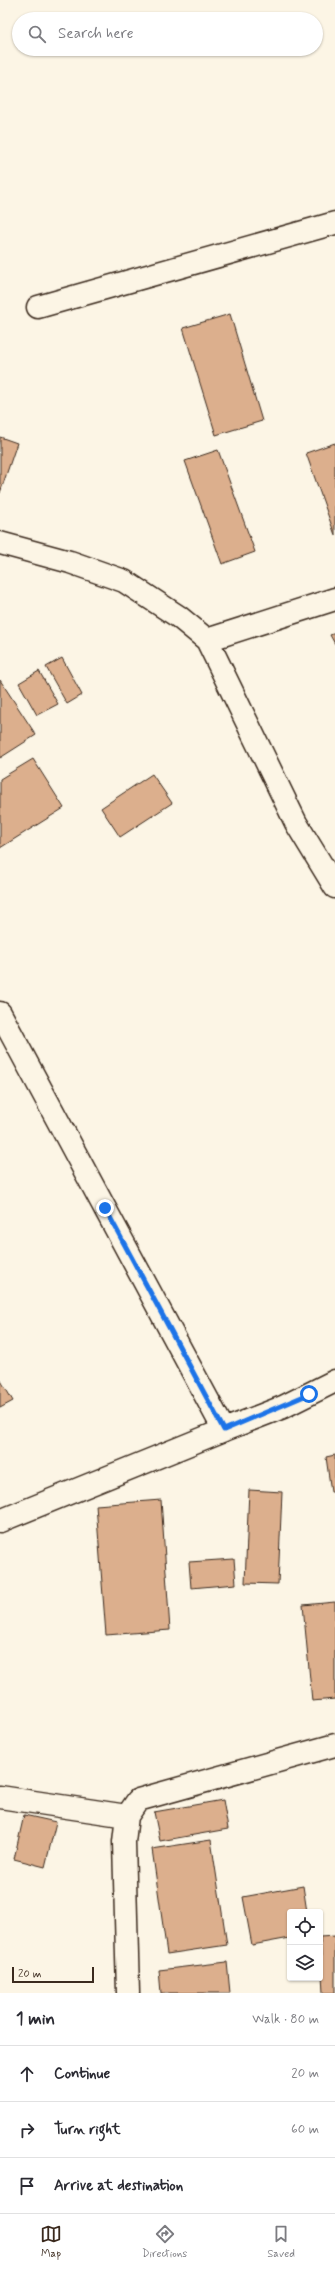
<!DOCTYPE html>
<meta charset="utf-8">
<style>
:root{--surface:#fff;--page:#f7f7f7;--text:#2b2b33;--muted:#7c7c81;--line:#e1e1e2;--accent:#3b2a1e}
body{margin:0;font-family:Mynerve,sans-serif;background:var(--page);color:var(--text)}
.controls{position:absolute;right:12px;bottom:12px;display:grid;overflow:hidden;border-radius:4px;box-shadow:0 1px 3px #0004}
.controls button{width:36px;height:36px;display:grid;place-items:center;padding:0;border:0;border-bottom:1px solid var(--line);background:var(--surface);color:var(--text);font:20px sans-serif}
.scale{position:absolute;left:12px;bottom:10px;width:82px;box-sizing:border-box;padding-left:4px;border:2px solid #3b2a1e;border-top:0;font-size:11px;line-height:14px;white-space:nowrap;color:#3b2a1e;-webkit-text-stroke:3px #fcf5e5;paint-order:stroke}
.stop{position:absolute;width:12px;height:12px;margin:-9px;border:3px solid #1a73e8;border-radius:50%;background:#fff}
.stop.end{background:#1a73e8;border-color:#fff;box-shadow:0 1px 4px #0008}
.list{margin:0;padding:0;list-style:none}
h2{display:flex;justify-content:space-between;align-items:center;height:52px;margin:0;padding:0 16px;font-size:17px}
h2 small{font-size:13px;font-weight:400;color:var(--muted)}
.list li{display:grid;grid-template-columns:26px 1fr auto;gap:12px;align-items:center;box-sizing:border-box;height:56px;padding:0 16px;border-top:1px solid var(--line)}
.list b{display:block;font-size:15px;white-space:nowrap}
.list em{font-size:13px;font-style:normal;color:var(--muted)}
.icon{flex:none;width:22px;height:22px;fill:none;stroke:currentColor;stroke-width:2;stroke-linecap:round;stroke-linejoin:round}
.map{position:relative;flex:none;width:335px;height:1993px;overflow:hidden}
.search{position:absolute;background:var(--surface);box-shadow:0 1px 3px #0004;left:12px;right:12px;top:12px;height:44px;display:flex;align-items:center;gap:10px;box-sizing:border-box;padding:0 14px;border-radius:22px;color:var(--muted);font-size:15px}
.sheet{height:220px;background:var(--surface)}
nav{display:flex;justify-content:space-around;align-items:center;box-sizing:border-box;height:56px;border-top:1px solid var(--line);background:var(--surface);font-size:11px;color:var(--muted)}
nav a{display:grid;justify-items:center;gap:2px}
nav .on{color:var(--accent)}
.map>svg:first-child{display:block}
</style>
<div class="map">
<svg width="335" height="1993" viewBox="0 0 335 1993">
<rect width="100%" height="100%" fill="#fcf5e5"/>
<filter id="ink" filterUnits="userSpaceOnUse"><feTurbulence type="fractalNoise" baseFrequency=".025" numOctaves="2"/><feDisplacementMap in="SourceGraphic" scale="8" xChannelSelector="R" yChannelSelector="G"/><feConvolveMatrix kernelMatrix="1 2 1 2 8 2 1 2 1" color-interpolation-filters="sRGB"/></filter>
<g filter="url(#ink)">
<path fill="#dcaf8d" stroke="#3b2a1e" d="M230,314L262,421L216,435L183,328Z
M0,437L17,443L0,493Z
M335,443V535L306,453Z
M218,450L255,552L222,564L185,461Z
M335,633V644L330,635Z
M62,658L82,695L67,704L46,667Z
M39,671L58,704L37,715L19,683Z
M0,680L36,735L0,758Z
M33,759L64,808L0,848V779Z
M152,774L172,803L120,837L101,808Z
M0,1379L13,1401L0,1408Z
M335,1455V1492H331L326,1457Z
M249,1490L282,1492L278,1584L245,1583Z
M161,1500L170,1630L106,1635L96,1505Z
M234,1559L236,1584L191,1588L189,1562Z
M335,1602V1699L312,1701L303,1605Z
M223,1800L228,1829L160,1841L154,1812Z
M24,1815L56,1822L45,1867L14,1859Z
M211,1840L227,1945L167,1954L152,1849Z
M303,1886L307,1912H290V1938L252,1945L243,1897Z
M335,1936V1993H323L320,1937Z
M227,1962L230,1993H161L159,1970Z"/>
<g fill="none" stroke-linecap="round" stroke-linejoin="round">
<g stroke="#3b2a1e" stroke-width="25">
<path id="minor" d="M38,307L335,223
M0,543L70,562L124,581L179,617L207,640L296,823L335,887
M207,640L335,599
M0,1013L224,1430L283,1407L335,1381
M0,1521L224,1430
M0,1797L127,1816
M128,1993L124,1842L127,1816L138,1800L335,1745"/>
</g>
<use href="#minor" stroke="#fcf5e5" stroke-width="22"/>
</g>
</g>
<g fill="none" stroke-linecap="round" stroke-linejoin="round" filter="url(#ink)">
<path stroke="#1a73e8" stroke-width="5" d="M105,1208L224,1430L309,1394"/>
</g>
</svg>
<div class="controls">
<button><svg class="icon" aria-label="locate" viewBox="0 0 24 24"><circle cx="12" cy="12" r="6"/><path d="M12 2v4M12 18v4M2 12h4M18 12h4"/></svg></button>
<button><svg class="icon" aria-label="layers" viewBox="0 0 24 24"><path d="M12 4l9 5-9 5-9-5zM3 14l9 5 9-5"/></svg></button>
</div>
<div class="scale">20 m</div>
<div class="stop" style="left:309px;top:1394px"></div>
<div class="stop end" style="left:105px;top:1208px"></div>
<div class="search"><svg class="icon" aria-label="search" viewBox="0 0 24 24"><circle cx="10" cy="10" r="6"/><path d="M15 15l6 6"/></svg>Search here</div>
</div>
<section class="sheet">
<h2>1 min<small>Walk · 80 m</small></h2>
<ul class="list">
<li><svg class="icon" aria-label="ahead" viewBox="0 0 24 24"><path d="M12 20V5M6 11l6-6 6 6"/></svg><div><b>Continue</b></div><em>20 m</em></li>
<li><svg class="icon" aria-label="right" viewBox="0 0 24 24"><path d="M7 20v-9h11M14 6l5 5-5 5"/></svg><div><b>Turn right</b></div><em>60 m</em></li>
<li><svg class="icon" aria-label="arrive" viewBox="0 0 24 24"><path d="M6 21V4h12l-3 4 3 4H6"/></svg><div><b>Arrive at destination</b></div></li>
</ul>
</section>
<nav>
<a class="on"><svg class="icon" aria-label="map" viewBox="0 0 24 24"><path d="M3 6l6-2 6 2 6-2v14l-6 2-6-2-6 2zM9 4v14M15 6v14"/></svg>Map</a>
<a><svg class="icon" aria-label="directions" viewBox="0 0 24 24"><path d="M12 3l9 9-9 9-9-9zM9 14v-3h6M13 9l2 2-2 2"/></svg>Directions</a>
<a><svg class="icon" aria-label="saved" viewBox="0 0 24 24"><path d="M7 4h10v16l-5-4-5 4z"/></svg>Saved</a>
</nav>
